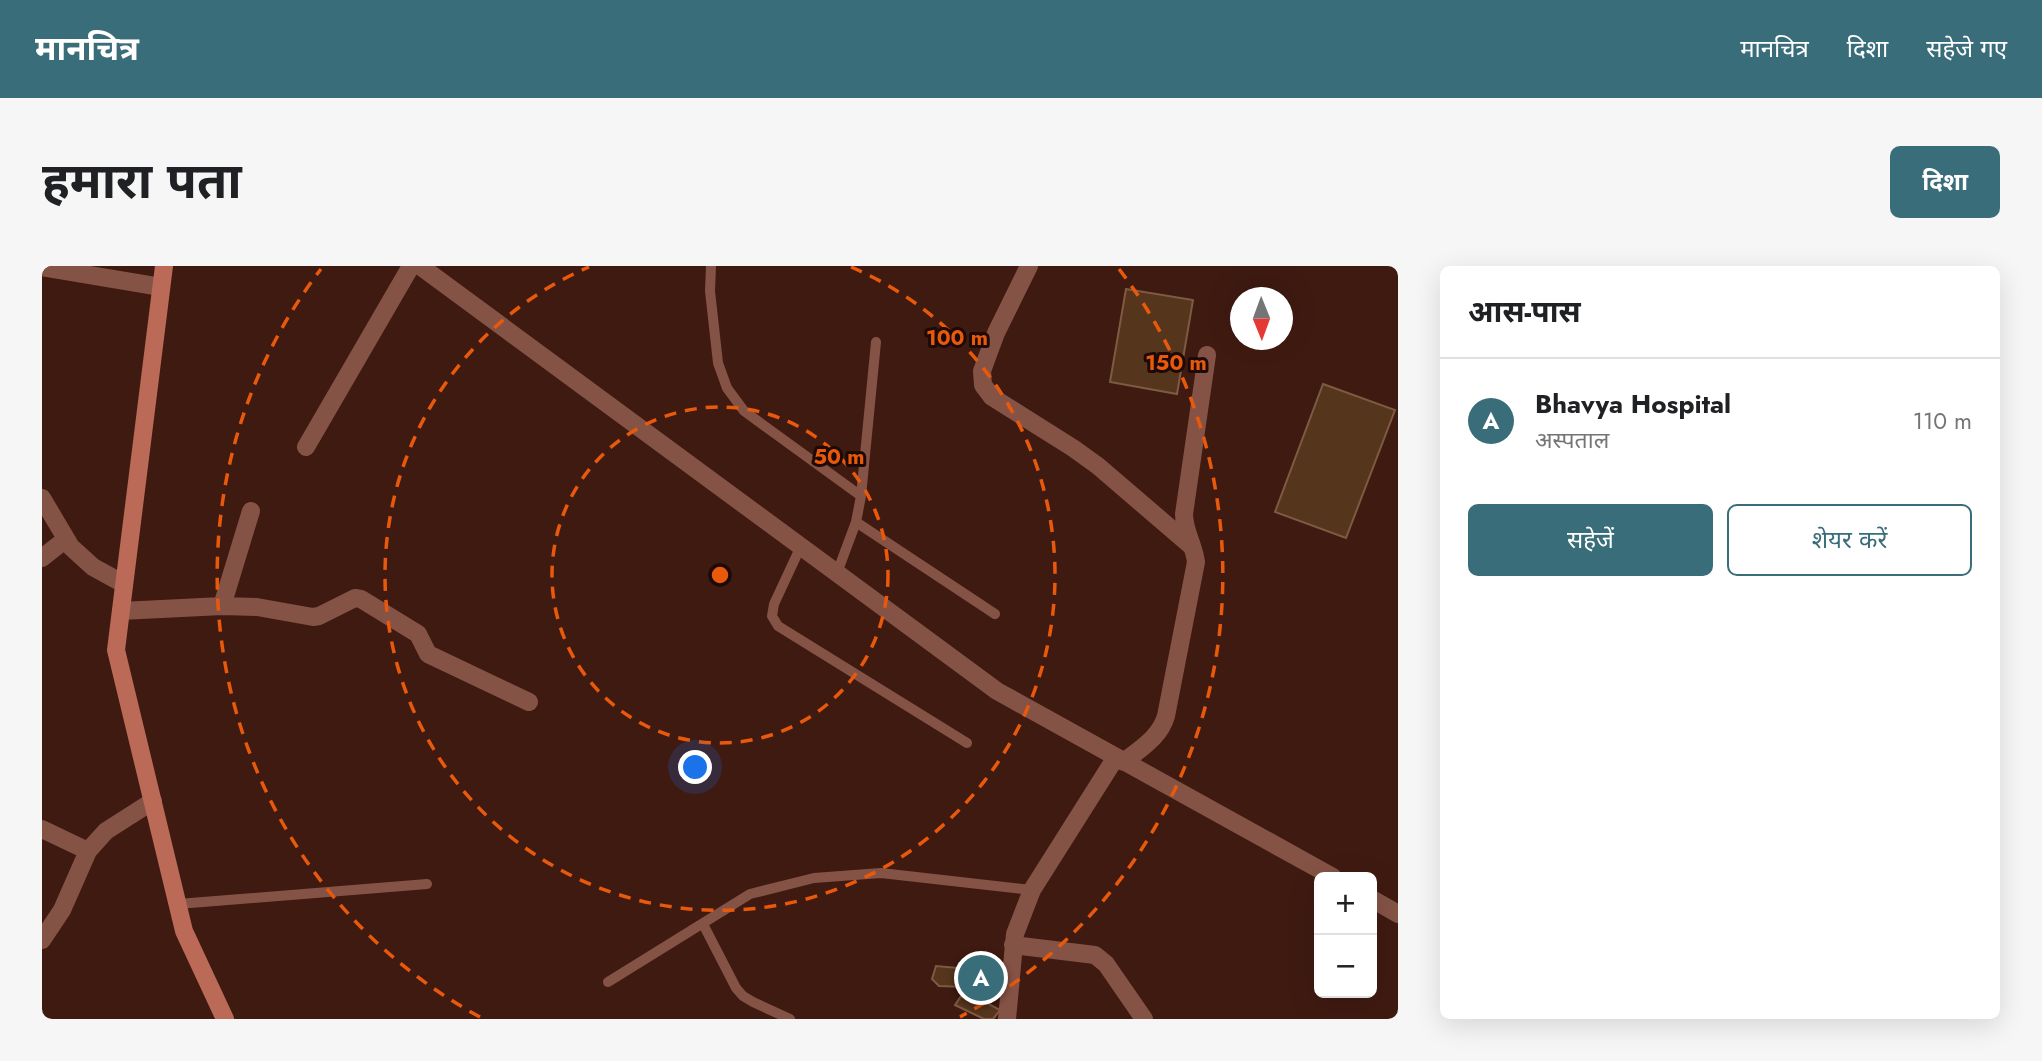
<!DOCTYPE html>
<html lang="hi">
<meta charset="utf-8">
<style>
:root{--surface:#fff;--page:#f6f6f6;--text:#202124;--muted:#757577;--line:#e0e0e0;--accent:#396d79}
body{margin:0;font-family:Jost,"Noto Sans Devanagari",sans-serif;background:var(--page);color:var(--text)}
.controls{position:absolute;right:21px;bottom:21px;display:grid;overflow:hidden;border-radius:10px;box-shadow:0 7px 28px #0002}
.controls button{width:63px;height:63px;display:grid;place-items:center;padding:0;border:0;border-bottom:2px solid var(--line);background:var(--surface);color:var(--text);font:35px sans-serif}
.compass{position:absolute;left:1188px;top:21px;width:63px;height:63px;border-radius:50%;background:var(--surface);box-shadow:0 7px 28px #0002;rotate:179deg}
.you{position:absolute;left:654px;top:502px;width:24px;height:24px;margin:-18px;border:5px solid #fff;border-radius:50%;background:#1a73e8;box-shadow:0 0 0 10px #1a73e833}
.badge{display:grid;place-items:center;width:46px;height:46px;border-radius:50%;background:var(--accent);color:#fff;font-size:23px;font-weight:700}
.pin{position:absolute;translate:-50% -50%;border:4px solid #fff;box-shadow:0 2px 7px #0006}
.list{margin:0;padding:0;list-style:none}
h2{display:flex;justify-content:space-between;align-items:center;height:91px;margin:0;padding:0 28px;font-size:30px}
h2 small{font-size:23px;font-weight:400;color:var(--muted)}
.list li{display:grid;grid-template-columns:46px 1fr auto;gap:21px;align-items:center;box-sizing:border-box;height:126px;padding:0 28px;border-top:2px solid var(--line)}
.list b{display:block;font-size:26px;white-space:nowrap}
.list p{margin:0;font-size:23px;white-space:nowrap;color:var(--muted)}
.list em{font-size:23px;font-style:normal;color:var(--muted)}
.actions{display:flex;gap:14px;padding:21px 28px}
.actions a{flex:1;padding:16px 0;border:2px solid var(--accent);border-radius:10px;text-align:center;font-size:24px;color:var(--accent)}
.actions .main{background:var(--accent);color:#fff}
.map{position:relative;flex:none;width:1356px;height:753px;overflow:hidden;border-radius:10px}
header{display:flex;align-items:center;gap:42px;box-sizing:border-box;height:98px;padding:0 35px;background:var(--accent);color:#fff}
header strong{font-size:33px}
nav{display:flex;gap:38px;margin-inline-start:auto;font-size:24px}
.intro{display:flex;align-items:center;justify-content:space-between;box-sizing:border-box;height:168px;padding:0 42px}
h1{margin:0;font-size:49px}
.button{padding:18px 32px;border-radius:10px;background:var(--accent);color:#fff;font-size:24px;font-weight:700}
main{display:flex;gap:42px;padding:0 42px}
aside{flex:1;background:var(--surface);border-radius:10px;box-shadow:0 7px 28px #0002}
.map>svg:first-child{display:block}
</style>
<header>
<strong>मानचित्र</strong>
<nav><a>मानचित्र</a><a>दिशा</a><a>सहेजे गए</a></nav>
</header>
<div class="intro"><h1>हमारा पता</h1><a class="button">दिशा</a></div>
<main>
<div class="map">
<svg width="1356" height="753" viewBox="0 0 1356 753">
<rect width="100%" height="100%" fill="#3f1a11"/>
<path fill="#56351d" stroke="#7e5a42" stroke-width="2" d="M1084,23L1151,34L1135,128L1068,116Z
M1281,118L1353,144L1304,272L1233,246Z
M917,697H962V720L942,721L941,735L958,744L951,753H942L913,739L925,721L897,720L890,713L894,700L916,702Z"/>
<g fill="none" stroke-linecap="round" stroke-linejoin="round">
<path stroke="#855346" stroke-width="10" d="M669,0L668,25L676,97L685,122L702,145L819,230
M814,256L953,348
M759,280L732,338L730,350L736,360L925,477
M795,307L814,256L819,230L834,76
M136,638L385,618
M661,658L694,722L701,730L711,736L748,753
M566,716L708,628L772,612L839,607L990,624"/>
<path stroke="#855346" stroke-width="18" d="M378,0L955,425L1291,611
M987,0L954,67L940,105L941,119L950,131L1031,182L1056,200L1148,279
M0,1L119,21
M264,181L369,0
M0,232L29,281L51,301L82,318
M0,292L24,273
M180,340L209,245
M79,345L180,340L215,341L271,351L277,350L313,332L319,333L376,368L386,388L487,436
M1082,496C1099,482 1118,471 1124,450L1154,296C1152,279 1142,265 1142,248L1165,89
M0,563L46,585
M1330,633L1356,648
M0,674L20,644L46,585L64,565L111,535
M971,679L1053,689L1064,698L1102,753
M965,753L973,668L990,624L1074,491"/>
<path stroke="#ba6a56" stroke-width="18" d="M122,0L74,384L142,665L183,753"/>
</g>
<g fill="none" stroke="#e8590c" stroke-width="3.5" stroke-dasharray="12 9">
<circle cx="678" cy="309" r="168"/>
<path d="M809 1A335 335 0 1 1 547 1"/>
<path d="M438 751A503 503 0 0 1 279 3M1077 3A503 503 0 0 1 918 751"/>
</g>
<circle cx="678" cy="309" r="10" fill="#e8590c" stroke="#1b0a07" stroke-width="3.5"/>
<g font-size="21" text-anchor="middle" font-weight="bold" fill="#e8590c" stroke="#1b0a07" stroke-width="6" stroke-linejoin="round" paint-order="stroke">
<text x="915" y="79">100 m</text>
<text x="1134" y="104">150 m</text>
<text x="797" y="198">50 m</text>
</g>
</svg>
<div class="controls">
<button>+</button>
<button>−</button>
</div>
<svg class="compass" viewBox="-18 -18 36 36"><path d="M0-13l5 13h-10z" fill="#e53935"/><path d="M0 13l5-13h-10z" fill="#757577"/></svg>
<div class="you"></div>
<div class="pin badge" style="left:939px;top:712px">A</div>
</div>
<aside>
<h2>आस-पास<small></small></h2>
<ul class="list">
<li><span class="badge">A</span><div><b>Bhavya Hospital</b><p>अस्पताल</p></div><em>110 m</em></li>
</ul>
<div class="actions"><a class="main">सहेजें</a><a>शेयर करें</a></div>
</aside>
</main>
